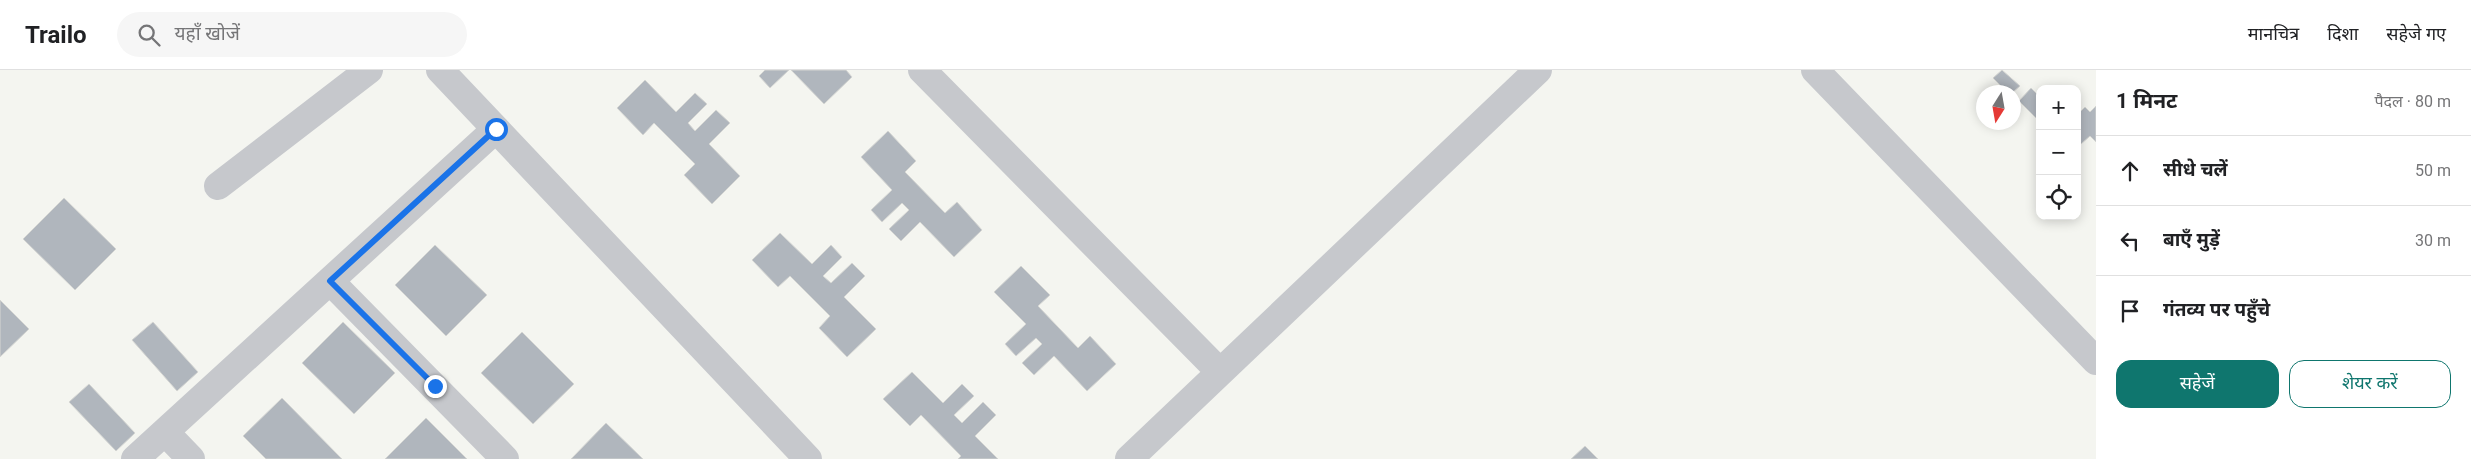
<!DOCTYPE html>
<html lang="hi">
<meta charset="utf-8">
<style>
:root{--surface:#fff;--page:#f6f6f6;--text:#202124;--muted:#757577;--line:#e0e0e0;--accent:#0f766e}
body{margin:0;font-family:Roboto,"Noto Sans Devanagari",sans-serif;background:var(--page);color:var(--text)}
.controls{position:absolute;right:15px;top:15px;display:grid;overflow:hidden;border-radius:10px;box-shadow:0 2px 12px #0003}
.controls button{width:45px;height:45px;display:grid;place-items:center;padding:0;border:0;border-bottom:1px solid var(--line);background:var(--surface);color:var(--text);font:25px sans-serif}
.compass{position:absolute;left:1976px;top:15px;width:45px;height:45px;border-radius:50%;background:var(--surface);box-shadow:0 2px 12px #0003;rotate:191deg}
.stop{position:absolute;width:15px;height:15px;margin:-11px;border:4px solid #1a73e8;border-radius:50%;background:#fff}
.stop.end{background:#1a73e8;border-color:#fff;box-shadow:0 1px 5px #0008}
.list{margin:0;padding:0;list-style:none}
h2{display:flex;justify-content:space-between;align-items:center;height:65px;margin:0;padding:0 20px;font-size:21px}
h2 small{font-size:16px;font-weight:400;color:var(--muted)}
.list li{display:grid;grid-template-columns:32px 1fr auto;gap:15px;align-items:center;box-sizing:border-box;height:70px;padding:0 20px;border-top:1px solid var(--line)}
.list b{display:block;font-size:19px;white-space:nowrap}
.list em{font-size:16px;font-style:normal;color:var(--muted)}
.actions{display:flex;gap:10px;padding:15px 20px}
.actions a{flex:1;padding:11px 0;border:1px solid var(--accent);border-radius:15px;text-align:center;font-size:18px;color:var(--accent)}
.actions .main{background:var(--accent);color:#fff}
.icon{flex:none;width:28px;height:28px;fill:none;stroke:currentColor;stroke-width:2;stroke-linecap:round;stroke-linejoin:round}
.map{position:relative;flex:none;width:2096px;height:389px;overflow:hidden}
header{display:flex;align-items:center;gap:30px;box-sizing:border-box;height:70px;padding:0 25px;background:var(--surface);border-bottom:1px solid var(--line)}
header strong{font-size:24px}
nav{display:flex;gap:28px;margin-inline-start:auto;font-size:18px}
.search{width:350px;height:45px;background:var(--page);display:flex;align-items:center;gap:12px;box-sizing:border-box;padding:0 18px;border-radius:28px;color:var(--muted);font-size:19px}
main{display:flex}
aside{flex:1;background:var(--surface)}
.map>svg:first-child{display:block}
</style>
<header>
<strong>Trailo</strong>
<div class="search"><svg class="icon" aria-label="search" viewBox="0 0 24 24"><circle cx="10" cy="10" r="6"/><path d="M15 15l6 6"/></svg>यहाँ खोजें</div>
<nav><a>मानचित्र</a><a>दिशा</a><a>सहेजे गए</a></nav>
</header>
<main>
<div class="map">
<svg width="2096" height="389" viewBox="0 0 2096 389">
<rect width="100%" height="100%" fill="#f4f5f0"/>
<path fill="#b0b6bd" stroke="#d5d6d3" d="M765,0H789L770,18L759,6Z
M791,0H846L852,7L824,34Z
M2002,0L2020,16L2013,22H2007L1993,8Z
M645,10L676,42L695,23L707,34L688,53L695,61L716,40L730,53L709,74L740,106L712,134L684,105L695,94L654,53L643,65L617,38Z
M2031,18L2040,27V52L2019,31Z
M2096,36V72L2090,66L2081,74L2077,71V45L2085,37L2090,42Z
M888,61L916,91L905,102L945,143L957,132L982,160L954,187L920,152L901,171L889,159L909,140L902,133L882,152L871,140L892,120L861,87Z
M64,128L116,179L75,220L23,169Z
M780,163L812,194L831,175L842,187L823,206L831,213L852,193L865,206L844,227L876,259L847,287L819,258L830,246L790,206L778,217L752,190Z
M435,175L487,225L446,266L395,215Z
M1021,196L1050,225L1038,236L1078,278L1090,266L1116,294L1087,321L1054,286L1034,305L1022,293L1042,274L1036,268L1016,286L1005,274L1026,254L994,222Z
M0,230L29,259L0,287Z
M153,252L198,302L177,321L132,270Z
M343,252L395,303L354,344L302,293Z
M522,262L574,314L533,354L481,303Z
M912,302L943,333L962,314L974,326L954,345L962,353L983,332L996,345L975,366L998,389H958L961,386L921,345L910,356L883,329Z
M89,314L135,363L116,381L69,332Z
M282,328L342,389H266L243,366Z
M426,348L467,389H385Z
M606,353L643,389H571Z
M1585,376L1598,389H1571Z"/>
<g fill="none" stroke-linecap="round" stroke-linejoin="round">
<path stroke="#c6c8cc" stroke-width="28" d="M440,0L808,389
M922,0L1220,302
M1815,0L2096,291
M218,116L369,0
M330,211L505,389
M165,362L191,389
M135,389L496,59
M1129,389L1538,0"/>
</g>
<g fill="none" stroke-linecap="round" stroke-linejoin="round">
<path stroke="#1a73e8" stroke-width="6" d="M435,316L330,211L496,59"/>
</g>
</svg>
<div class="controls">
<button>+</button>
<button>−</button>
<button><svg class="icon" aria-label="locate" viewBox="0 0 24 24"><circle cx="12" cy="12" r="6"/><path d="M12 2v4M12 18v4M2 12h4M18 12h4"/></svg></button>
</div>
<svg class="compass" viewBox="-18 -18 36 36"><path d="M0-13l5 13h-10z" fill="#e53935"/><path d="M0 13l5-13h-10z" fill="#757577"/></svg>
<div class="stop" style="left:496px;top:59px"></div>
<div class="stop end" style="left:435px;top:316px"></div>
</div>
<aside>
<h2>1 मिनट<small>पैदल · 80 m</small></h2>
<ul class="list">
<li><svg class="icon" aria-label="ahead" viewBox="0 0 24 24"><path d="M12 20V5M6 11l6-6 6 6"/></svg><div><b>सीधे चलें</b></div><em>50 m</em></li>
<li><svg class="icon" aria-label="left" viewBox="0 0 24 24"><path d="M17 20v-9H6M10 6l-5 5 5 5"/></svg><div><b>बाएँ मुड़ें</b></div><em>30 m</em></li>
<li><svg class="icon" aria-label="arrive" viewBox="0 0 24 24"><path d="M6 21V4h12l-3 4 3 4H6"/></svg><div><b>गंतव्य पर पहुँचे</b></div></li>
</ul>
<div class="actions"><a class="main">सहेजें</a><a>शेयर करें</a></div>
</aside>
</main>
